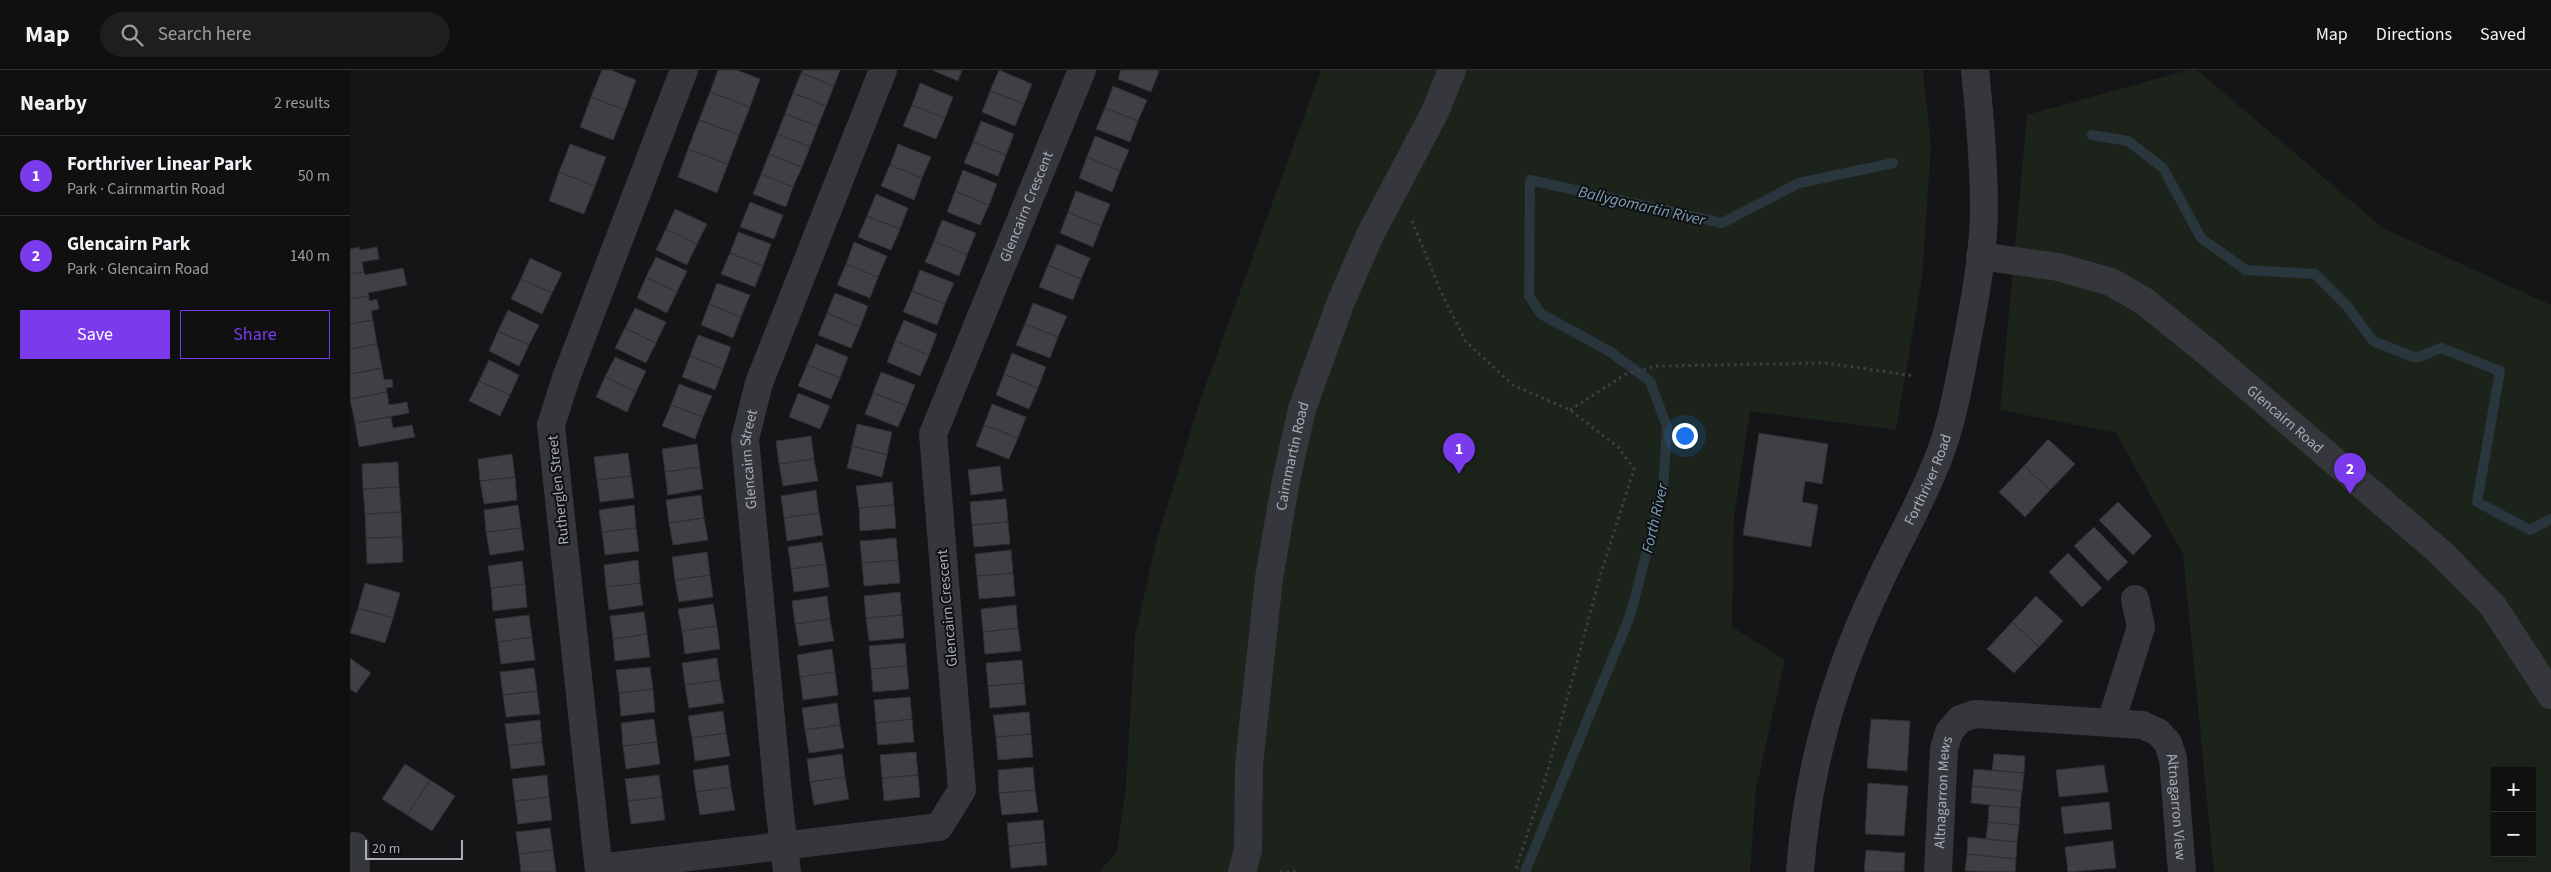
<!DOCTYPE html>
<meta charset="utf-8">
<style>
:root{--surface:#101011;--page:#1e1e1f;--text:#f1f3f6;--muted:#9c9d9f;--line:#303031;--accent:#7c3aed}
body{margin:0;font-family:"Source Sans 3",sans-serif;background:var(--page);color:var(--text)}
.controls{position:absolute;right:15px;bottom:15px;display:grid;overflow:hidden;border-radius:0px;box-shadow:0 5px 20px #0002}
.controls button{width:45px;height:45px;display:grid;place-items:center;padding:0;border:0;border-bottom:1px solid var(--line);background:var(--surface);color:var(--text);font:25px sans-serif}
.scale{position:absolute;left:15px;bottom:12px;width:98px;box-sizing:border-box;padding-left:5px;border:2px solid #a6adb9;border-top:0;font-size:14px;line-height:18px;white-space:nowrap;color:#a6adb9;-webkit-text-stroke:4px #101012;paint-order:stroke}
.you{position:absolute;left:1334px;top:365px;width:18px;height:18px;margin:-12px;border:4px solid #fff;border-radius:50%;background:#1a73e8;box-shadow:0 0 0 8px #1a73e833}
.badge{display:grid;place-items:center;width:32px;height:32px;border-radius:50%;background:var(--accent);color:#fff;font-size:16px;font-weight:700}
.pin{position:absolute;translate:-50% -41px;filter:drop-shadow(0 1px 2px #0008)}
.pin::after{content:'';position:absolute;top:26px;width:18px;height:15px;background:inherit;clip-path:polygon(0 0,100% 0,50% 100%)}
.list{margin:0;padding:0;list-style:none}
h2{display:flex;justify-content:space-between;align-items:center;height:65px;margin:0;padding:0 20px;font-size:21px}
h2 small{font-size:16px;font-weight:400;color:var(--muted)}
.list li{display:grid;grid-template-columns:32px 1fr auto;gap:15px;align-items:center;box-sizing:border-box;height:80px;padding:0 20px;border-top:1px solid var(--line)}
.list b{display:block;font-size:19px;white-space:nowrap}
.list p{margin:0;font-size:16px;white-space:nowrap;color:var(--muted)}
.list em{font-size:16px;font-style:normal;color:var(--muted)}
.actions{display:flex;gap:10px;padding:15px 20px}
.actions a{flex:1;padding:11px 0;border:1px solid var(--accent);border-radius:0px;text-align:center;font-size:18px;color:var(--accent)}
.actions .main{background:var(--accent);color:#fff}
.icon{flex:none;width:28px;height:28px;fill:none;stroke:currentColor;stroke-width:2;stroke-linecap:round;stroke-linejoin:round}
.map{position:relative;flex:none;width:2201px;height:802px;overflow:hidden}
header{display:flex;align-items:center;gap:30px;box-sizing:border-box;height:70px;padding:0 25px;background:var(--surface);border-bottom:1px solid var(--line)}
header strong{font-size:24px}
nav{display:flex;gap:28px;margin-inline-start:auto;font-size:18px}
.search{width:350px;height:45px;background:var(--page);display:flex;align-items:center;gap:12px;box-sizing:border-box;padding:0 18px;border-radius:28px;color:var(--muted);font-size:19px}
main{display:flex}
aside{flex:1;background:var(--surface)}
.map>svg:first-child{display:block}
</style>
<header>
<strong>Map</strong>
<div class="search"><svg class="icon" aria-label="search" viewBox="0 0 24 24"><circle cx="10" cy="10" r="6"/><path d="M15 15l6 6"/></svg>Search here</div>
<nav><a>Map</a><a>Directions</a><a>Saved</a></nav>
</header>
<main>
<aside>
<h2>Nearby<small>2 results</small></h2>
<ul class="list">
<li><span class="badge">1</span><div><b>Forthriver Linear Park</b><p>Park · Cairnmartin Road</p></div><em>50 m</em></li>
<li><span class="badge">2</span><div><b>Glencairn Park</b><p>Park · Glencairn Road</p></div><em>140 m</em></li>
</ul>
<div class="actions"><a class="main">Save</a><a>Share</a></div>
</aside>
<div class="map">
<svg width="2201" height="802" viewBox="0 0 2201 802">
<rect width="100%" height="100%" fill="#151517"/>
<path fill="#1b231b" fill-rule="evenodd" d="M971,0H1573L1581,77L1572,208L1546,360L1400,341L1384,448L1382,557L1435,590L1406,719L1400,802H749L767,781L776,715L785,566L806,472L850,331Z
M1838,0H1847L2033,158L2201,235V802H1864L1833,484L1766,363L1650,340L1677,45ZM2145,701H2182V783H2145Z"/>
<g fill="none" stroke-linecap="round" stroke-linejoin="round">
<path stroke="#2a363d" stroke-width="10" d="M1742,65L1778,71L1813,98L1851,168L1896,200L1965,204L1998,237L2023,271L2066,288L2091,278L2150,301L2127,432L2180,460L2201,449
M1175,802L1280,546L1313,419L1317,357L1300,311L1259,281L1191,244L1179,226L1180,110L1372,153L1449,113L1543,93"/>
</g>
<path fill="#3f4045" stroke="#2f2f34" d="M252,0H261L286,10L275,40L241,27Z
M368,0H387L410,9L400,37L360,22Z
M453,0H490L484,16L451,3Z
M582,0H612L608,11Z
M649,0L682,14L674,34L640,21Z
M771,0H807L809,1L801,22L768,9Z
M451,3L484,16L476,36L443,23Z
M570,13L603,27L595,48L562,35Z
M763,16L797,30L788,51L755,38Z
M640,21L674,34L665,56L632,42Z
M360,22L400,37L389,65L349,50Z
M443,23L476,36L468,56L435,44Z
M241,27L275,40L263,70L230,57Z
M562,35L595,48L586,69L553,56Z
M755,38L788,51L780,72L746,59Z
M435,44L468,56L460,77L427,64Z
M349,50L389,65L378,94L338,79Z
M631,51L664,64L656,85L623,72Z
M427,64L460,77L452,97L419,84Z
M745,66L779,80L770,101L737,87Z
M623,72L656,85L648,106L614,93Z
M220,74L256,87L245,116L209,102Z
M548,74L581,87L572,108L540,95Z
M338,79L378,94L367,123L328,107Z
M419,84L452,97L443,117L411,104Z
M737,87L770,101L762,122L729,108Z
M540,95L572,108L564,130L531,116Z
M613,100L647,114L639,135L605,121Z
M209,102L245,116L234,144L199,131Z
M411,104L443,117L436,137L403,124Z
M605,121L639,135L630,155L597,142Z
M726,121L760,134L751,156L718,142Z
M526,124L558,138L550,159L517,146Z
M400,132L433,145L424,169L390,157Z
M325,139L357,154L347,174L316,159Z
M718,142L751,156L743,177L710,163Z
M517,146L550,159L541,180L508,167Z
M592,150L626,163L617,185L584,171Z
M316,159L347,174L337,195L306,180Z
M388,162L421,174L413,196L380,183Z
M584,171L617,185L609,206L575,192Z
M504,172L537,186L528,207L496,194Z
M707,174L740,188L731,209L698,195Z
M9,177L10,180L27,177L29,189L12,192L14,202L0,204V179Z
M380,183L413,196L405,217L371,204Z
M306,187L337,201L327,222L296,207Z
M180,188L212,203L202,223L171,209Z
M496,194L528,207L520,228L487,215Z
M698,195L731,209L723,230L689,217Z
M53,198L57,215L18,223L19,226L0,229V204L14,202L15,205Z
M570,200L604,213L595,234L562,221Z
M296,207L327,222L317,243L287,228Z
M171,209L202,223L192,244L161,229Z
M367,213L400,225L391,247L359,234Z
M562,221L595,234L587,255L553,242Z
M485,223L518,236L510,257L477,243Z
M19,226V231L27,229L29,239L21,241L23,250L0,254V229Z
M683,233L717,246L708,267L675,254Z
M359,234L391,247L383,268L351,255Z
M285,238L316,252L306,273L275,258Z
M158,240L189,255L179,275L148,261Z
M477,243L510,257L501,278L468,265Z
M23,250L27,274L0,279V254Z
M554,250L587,264L579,285L545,271Z
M675,254L708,267L700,288L666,275Z
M275,258L306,273L296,293L265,278Z
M148,261L179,275L169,296L139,281Z
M348,265L381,277L373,299L340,286Z
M545,271L579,285L570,306L537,292Z
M27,274L32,298L0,304V279Z
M466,274L498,287L490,308L457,295Z
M662,283L696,297L688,318L654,304Z
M340,286L373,299L365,320L332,307Z
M265,287L296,301L286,322L255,307Z
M139,290L169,305L160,325L129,311Z
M457,295L490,308L481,329L448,316Z
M32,298L34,310L42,309L43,317L36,318L37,322L0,329V304Z
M531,302L565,315L557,336L523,323Z
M654,304L688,318L679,339L646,325Z
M255,307L286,322L277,342L246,327Z
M129,311L160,325L150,346L119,331Z
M329,314L362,326L353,347L321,335Z
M37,322L39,335L57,332L59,343L5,353L0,329Z
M448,323L480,336L470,359L439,347Z
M523,323L557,336L548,357L515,344Z
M642,334L676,347L668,368L634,355Z
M321,335L353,347L345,369L312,356Z
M41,347L43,358L62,355L65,367L9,377L5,353Z
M507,354L542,362L537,385L502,376Z
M634,355L668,368L659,389L626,376Z
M1409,363L1478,374L1472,414L1455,411L1452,432L1468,435L1461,477L1393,465Z
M461,366L464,389L429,394L426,371Z
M1698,369L1725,394L1700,420L1674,396Z
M347,374L350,397L315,402L312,379Z
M502,376L537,385L532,407L497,398Z
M278,383L281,406L247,410L244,387Z
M162,384L165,407L130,411L128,389Z
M464,389L468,411L433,416L429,394Z
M48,392L49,417L13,419L12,394Z
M650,396L653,421L621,425L618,400Z
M1674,396L1700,420L1675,447L1649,422Z
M350,397L353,419L318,425L315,402Z
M281,406L284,428L250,432L247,410Z
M165,407L167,430L134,434L130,411Z
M542,412L544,435L509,438L506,416Z
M49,417L51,442L15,444L13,419Z
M466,420L469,443L434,448L431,426Z
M351,425L354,448L319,453L316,430Z
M656,429L658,452L622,455L620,432Z
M1768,432L1802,466L1783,485L1749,450Z
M168,435L171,458L136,462L134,440Z
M284,435L286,458L252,462L249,440Z
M544,435L546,458L510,461L509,438Z
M51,442L52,467L16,468L15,444Z
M469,443L473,465L437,471L434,448Z
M354,448L358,470L323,475L319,453Z
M658,452L660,474L624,477L622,455Z
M1744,457L1778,492L1758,511L1724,476Z
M171,458L174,480L140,485L136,462Z
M286,458L289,481L255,485L252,462Z
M52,467L53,492L17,494L16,468Z
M546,468L548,490L512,493L510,471Z
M472,472L476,494L441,499L438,477Z
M661,480L663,503L627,506L625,484Z
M357,482L360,505L325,510L322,487Z
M1718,483L1752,518L1732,537L1699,502Z
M288,490L290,513L256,517L254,495Z
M548,490L550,513L514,516L512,493Z
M172,491L175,514L141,518L138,496Z
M476,494L479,517L444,522L441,499Z
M663,503L665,526L629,529L627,506Z
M360,505L363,527L329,532L325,510Z
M15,513L50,523L43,548L8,538Z
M290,513L293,535L259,540L256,517Z
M175,514L177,537L143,541L141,518Z
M550,522L552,545L516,548L514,526Z
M477,526L480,549L445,554L442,531Z
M1686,526L1713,551L1689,577L1662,552Z
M363,534L367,556L332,561L328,539Z
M666,535L668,558L633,562L631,539Z
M8,538L43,548L35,573L0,563Z
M294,542L297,564L263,569L260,546Z
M179,545L182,567L148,572L145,549Z
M552,545L554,568L519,571L516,548Z
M480,549L484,571L449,576L445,554Z
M1662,552L1689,577L1664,603L1637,579Z
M367,556L370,579L335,584L332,561Z
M668,558L671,581L635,584L633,562Z
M297,564L300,587L265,591L263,569Z
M182,567L185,590L151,594L148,572Z
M555,573L557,596L521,599L519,576Z
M482,579L485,602L450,607L447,585Z
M0,588L21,603L6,623L0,619Z
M367,588L370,610L335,615L332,593Z
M672,590L674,613L638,616L636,593Z
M557,596L559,619L523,622L521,599Z
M300,597L303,619L269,623L266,600Z
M184,598L187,621L153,625L150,602Z
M485,602L488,625L453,630L450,607Z
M370,610L374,633L339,638L335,615Z
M674,613L676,635L640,638L638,616Z
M303,619L305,642L271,646L269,623Z
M187,621L190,644L156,647L153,625Z
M560,627L562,649L526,653L524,630Z
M487,633L490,655L455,660L452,638Z
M373,641L376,663L342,668L338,646Z
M679,642L681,664L646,667L643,645Z
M304,649L307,672L273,676L271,653Z
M562,649L564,672L528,675L526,653Z
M1521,649L1560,651L1557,701L1517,698Z
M190,650L192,672L158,676L155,654Z
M490,655L494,678L459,683L455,660Z
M376,663L380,686L345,691L342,668Z
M681,664L683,687L648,690L646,667Z
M192,672L195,695L161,699L158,676Z
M307,672L310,694L276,699L273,676Z
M566,682L568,705L532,708L530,685Z
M492,684L495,707L460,712L457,689Z
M1644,684L1675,686L1674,703L1642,700Z
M55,694L80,710L57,745L32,729Z
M378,695L381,717L346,722L343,700Z
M1754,695L1758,722L1709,727L1706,700Z
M683,697L685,720L649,723L648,700Z
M1624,699L1674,703L1672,721L1622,716Z
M197,705L199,727L165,731L162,709Z
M309,705L312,727L278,731L275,709Z
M568,705L570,727L534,731L532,708Z
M495,707L499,729L464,735L460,712Z
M80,710L105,726L82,761L57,745Z
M1518,713L1558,716L1554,766L1515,764Z
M1622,716L1672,721L1670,738L1621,733Z
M381,717L385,740L350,745L346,722Z
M685,720L688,742L652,745L649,723Z
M199,727L202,750L168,754L165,731Z
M312,727L315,750L281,754L278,731Z
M1759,732L1762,759L1714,764L1711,737Z
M1639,735L1670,738L1669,755L1638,752Z
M693,750L695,772L659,776L657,753Z
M1638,752L1669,755L1667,772L1636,769Z
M200,758L203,780L169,784L166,762Z
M1618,767L1667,772L1666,789L1617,784Z
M1763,771L1766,798L1718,802L1715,777Z
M695,772L697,795L661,798L659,776Z
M203,780L206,802H171L169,784Z
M1516,780L1555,783L1554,802H1514Z
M1617,784L1666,789L1665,802L1615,801Z"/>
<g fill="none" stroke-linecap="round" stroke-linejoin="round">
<path stroke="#3c3f44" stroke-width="3" stroke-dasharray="2.5 4" stroke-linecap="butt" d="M1062,151L1091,222L1116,272L1163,315L1220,340L1268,377L1284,399L1251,503L1197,703L1165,802
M1220,340L1276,304L1308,296L1476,293L1565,306
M930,802H949"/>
<g stroke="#36373d" stroke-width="28">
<path id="s1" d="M1630,186L1708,197L1761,212L1794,231L1862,286L2090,482L2143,536L2201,625"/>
<path d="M1761,652L1791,557L1785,529"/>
<path d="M5,776L6,802"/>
<path id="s2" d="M249,798L589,757L612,720L583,364L732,0"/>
<path d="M249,802L201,355L216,308L334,0"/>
<path id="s3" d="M437,802L429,735L395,369L409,313L533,0"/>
<path id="s4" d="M892,802L898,780L899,694L919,508L936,410L952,339L990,234L1020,165L1085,42L1102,0"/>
<path id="s5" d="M1450,802C1457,703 1484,607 1527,517C1548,471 1574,428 1591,381C1602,351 1608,318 1614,287C1623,240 1633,190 1634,142C1634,95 1630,47 1625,0"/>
<path id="s6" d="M1588,802L1594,679L1599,662L1610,649L1625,644L1792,655L1808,662L1818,673L1823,689L1832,802"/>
</g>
</g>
<g text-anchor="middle" stroke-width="4" stroke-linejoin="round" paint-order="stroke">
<g font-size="15" fill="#a6adb9" stroke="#101012">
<text dy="5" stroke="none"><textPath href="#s2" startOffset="989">Glencairn Crescent</textPath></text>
<text dy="5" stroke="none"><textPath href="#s1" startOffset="356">Glencairn Road</textPath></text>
<text dy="5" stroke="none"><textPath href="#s4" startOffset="420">Cairnmartin Road</textPath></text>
<text dy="5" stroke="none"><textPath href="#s3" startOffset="415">Glencairn Street</textPath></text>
<text dy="5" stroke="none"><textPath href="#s5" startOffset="416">Forthriver Road</textPath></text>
<text transform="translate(208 420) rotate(-96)" y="5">Rutherglen Street</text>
<text transform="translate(597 538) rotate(-95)" y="5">Glencairn Crescent</text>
<text dy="5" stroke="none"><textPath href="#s6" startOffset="80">Altnagarron Mews</textPath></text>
<text dy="5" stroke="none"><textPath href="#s6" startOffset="438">Altnagarron View</textPath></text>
</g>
<g font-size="16" font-style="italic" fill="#799fb7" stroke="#101012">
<text transform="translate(1292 135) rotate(13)" y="6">Ballygomartin River</text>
<text transform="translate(1304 448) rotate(-77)" y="6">Forth River</text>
</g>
</g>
</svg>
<div class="controls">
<button>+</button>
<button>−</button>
</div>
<div class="scale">20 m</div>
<div class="you"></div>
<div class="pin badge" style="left:1109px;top:404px">1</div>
<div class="pin badge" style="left:2000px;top:424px">2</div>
</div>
</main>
